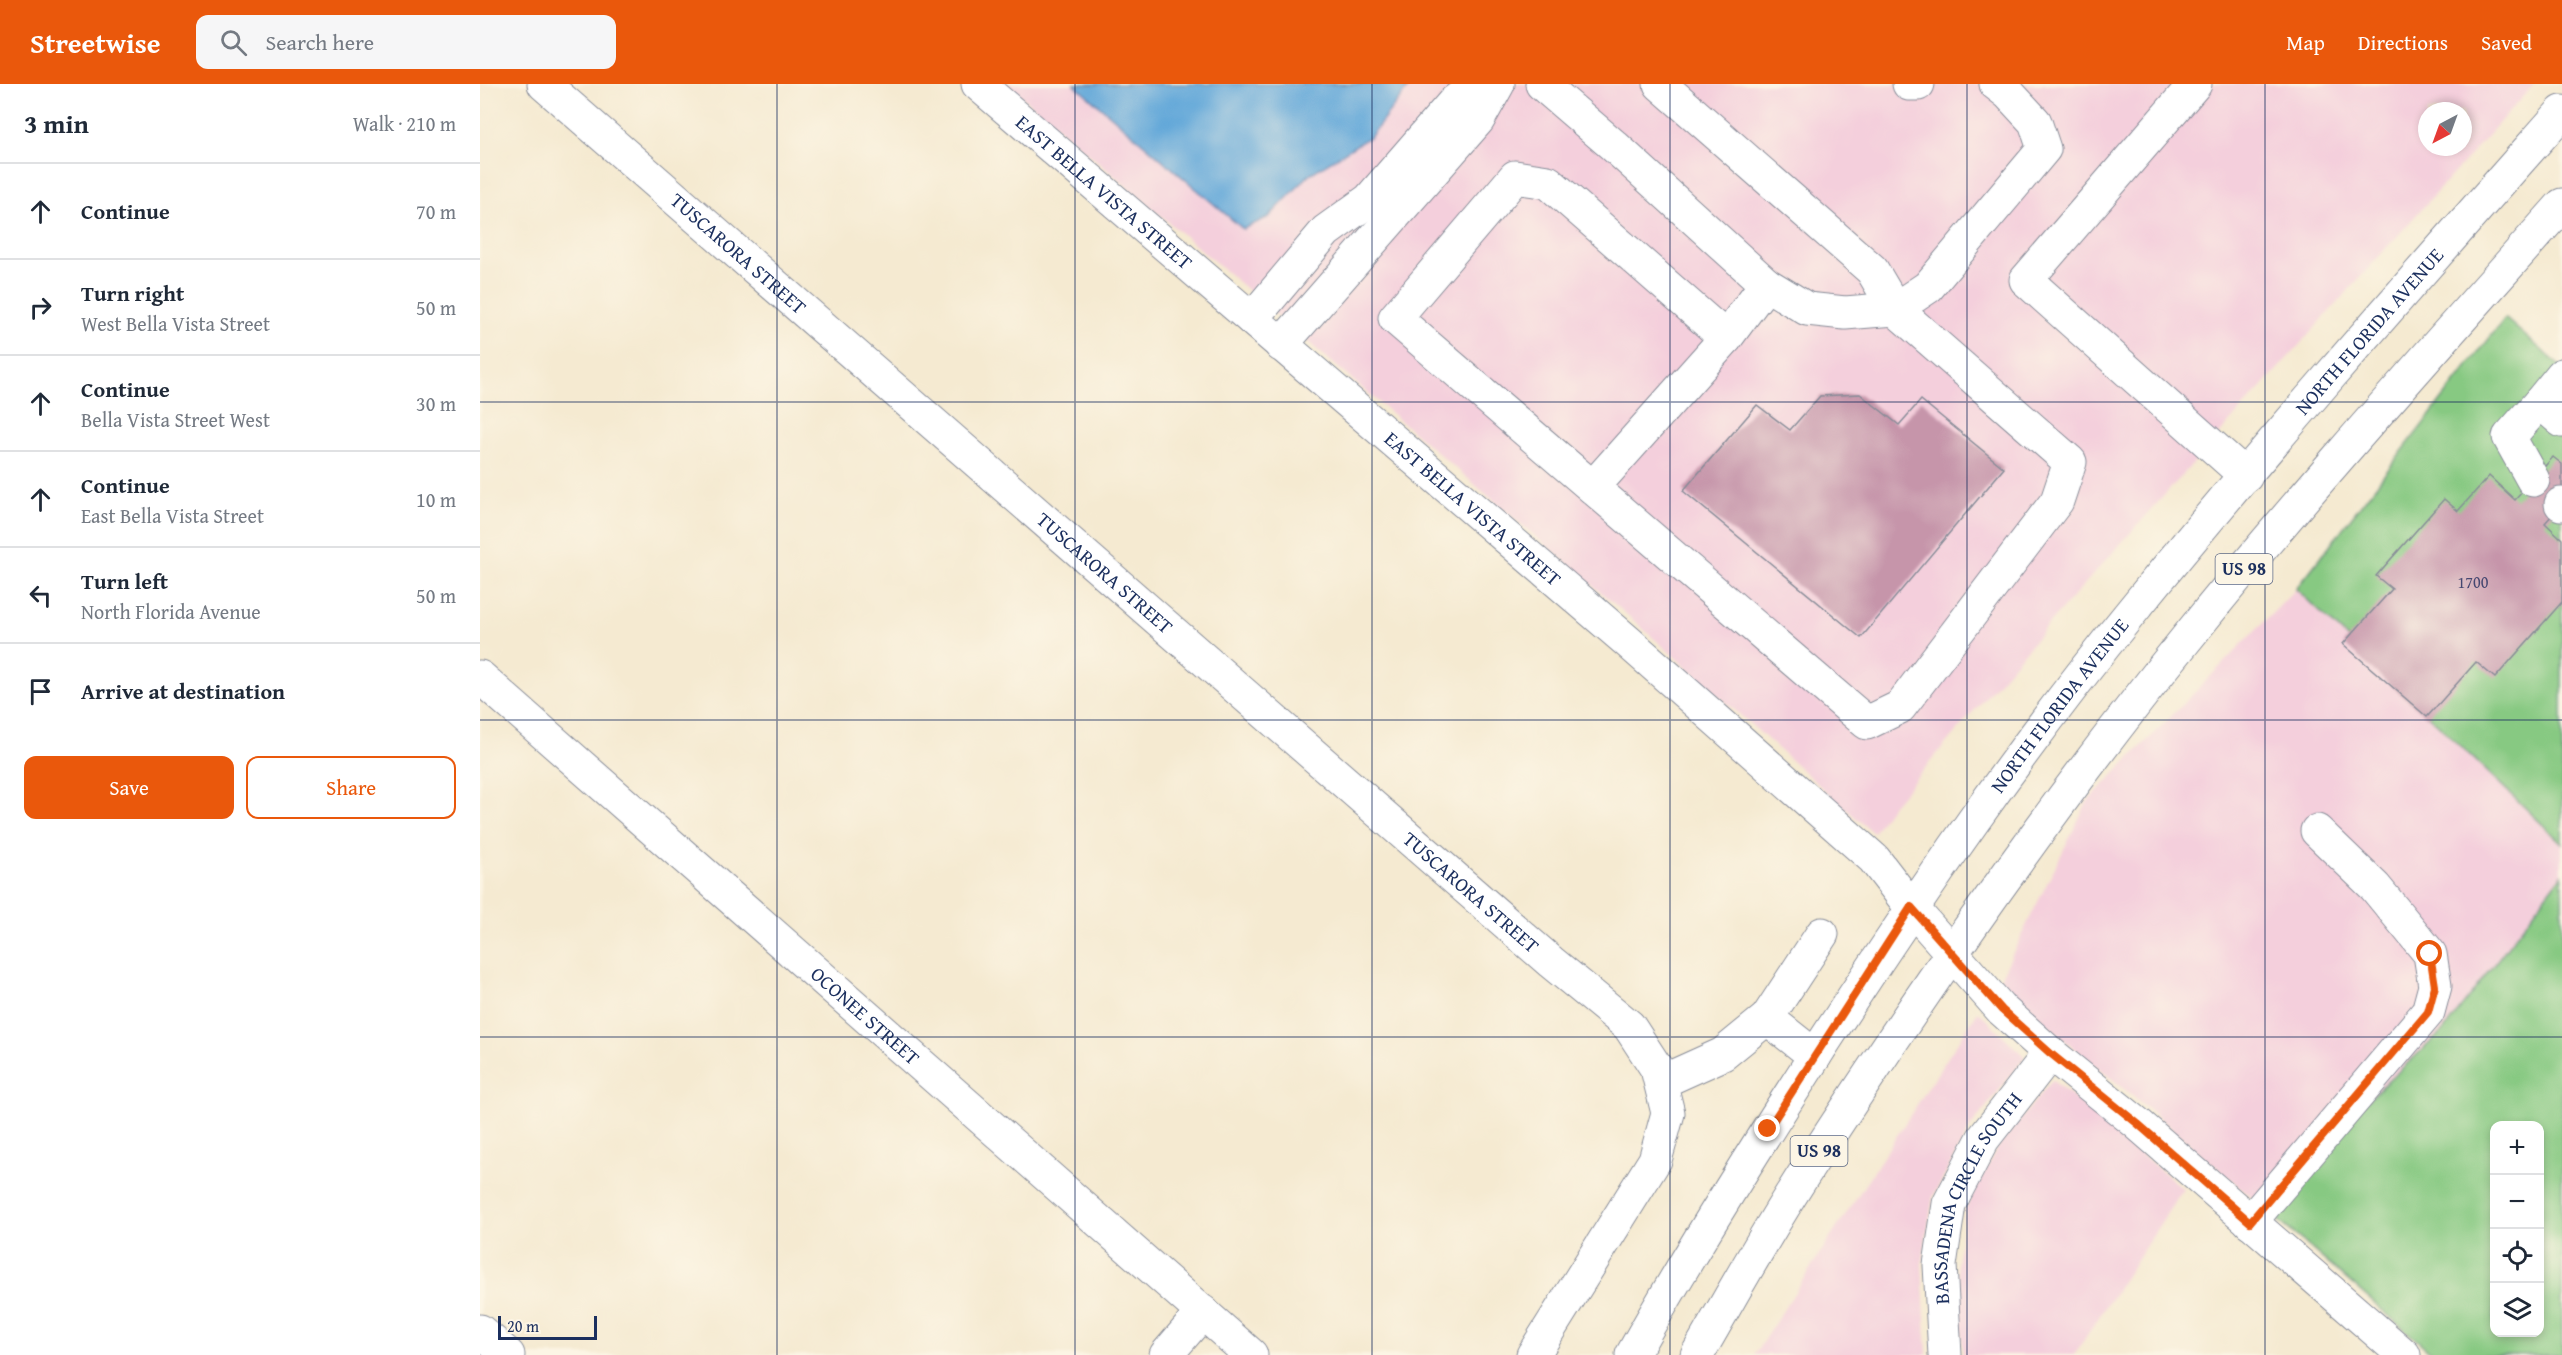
<!DOCTYPE html>
<meta charset="utf-8">
<style>
:root{--surface:#fff;--page:#f6f6f7;--text:#1f2937;--muted:#747a83;--line:#e0e1e3;--accent:#ea580c}
body{margin:0;font-family:"Gentium Book Plus",serif;background:var(--page);color:var(--text)}
.controls{position:absolute;right:18px;bottom:18px;display:grid;overflow:hidden;border-radius:12px;box-shadow:0 3px 9px #0003}
.controls button{width:54px;height:54px;display:grid;place-items:center;padding:0;border:0;border-bottom:2px solid var(--line);background:var(--surface);color:var(--text);font:30px sans-serif}
.compass{position:absolute;left:1938px;top:18px;width:54px;height:54px;border-radius:50%;background:var(--surface);box-shadow:0 3px 9px #0003;rotate:221deg}
.scale{position:absolute;left:18px;bottom:15px;width:99px;box-sizing:border-box;padding-left:6px;border:3px solid #1b2f5e;border-top:0;font-size:16px;line-height:21px;white-space:nowrap;color:#1b2f5e;-webkit-text-stroke:4px #fcf5e5;paint-order:stroke}
.stop{position:absolute;width:18px;height:18px;margin:-14px;border:4px solid #ea580c;border-radius:50%;background:#fff}
.stop.end{background:#ea580c;border-color:#fff;box-shadow:0 2px 6px #0008}
.list{margin:0;padding:0;list-style:none}
h2{display:flex;justify-content:space-between;align-items:center;height:78px;margin:0;padding:0 24px;font-size:26px}
h2 small{font-size:20px;font-weight:400;color:var(--muted)}
.list li{display:grid;grid-template-columns:39px 1fr auto;gap:18px;align-items:center;box-sizing:border-box;height:96px;padding:0 24px;border-top:2px solid var(--line)}
.list b{display:block;font-size:22px;white-space:nowrap}
.list p{margin:0;font-size:20px;white-space:nowrap;color:var(--muted)}
.list em{font-size:20px;font-style:normal;color:var(--muted)}
.actions{display:flex;gap:12px;padding:18px 24px}
.actions a{flex:1;padding:14px 0;border:2px solid var(--accent);border-radius:12px;text-align:center;font-size:21px;color:var(--accent)}
.actions .main{background:var(--accent);color:#fff}
.icon{flex:none;width:33px;height:33px;fill:none;stroke:currentColor;stroke-width:2;stroke-linecap:round;stroke-linejoin:round}
.map{position:relative;flex:none;width:2082px;height:1271px;overflow:hidden}
header{display:flex;align-items:center;gap:36px;box-sizing:border-box;height:84px;padding:0 30px;background:var(--accent);color:#fff}
header strong{font-size:28px}
nav{display:flex;gap:33px;margin-inline-start:auto;font-size:21px}
.search{width:420px;height:54px;background:var(--page);display:flex;align-items:center;gap:15px;box-sizing:border-box;padding:0 21px;border-radius:12px;color:var(--muted);font-size:22px}
main{display:flex}
aside{flex:1;background:var(--surface)}
.map>svg:first-child{display:block}
</style>
<header>
<strong>Streetwise</strong>
<div class="search"><svg class="icon" aria-label="search" viewBox="0 0 24 24"><circle cx="10" cy="10" r="6"/><path d="M15 15l6 6"/></svg>Search here</div>
<nav><a>Map</a><a>Directions</a><a>Saved</a></nav>
</header>
<main>
<aside>
<h2>3 min<small>Walk · 210 m</small></h2>
<ul class="list">
<li><svg class="icon" aria-label="ahead" viewBox="0 0 24 24"><path d="M12 20V5M6 11l6-6 6 6"/></svg><div><b>Continue</b></div><em>70 m</em></li>
<li><svg class="icon" aria-label="right" viewBox="0 0 24 24"><path d="M7 20v-9h11M14 6l5 5-5 5"/></svg><div><b>Turn right</b><p>West Bella Vista Street</p></div><em>50 m</em></li>
<li><svg class="icon" aria-label="ahead" viewBox="0 0 24 24"><path d="M12 20V5M6 11l6-6 6 6"/></svg><div><b>Continue</b><p>Bella Vista Street West</p></div><em>30 m</em></li>
<li><svg class="icon" aria-label="ahead" viewBox="0 0 24 24"><path d="M12 20V5M6 11l6-6 6 6"/></svg><div><b>Continue</b><p>East Bella Vista Street</p></div><em>10 m</em></li>
<li><svg class="icon" aria-label="left" viewBox="0 0 24 24"><path d="M17 20v-9H6M10 6l-5 5 5 5"/></svg><div><b>Turn left</b><p>North Florida Avenue</p></div><em>50 m</em></li>
<li><svg class="icon" aria-label="arrive" viewBox="0 0 24 24"><path d="M6 21V4h12l-3 4 3 4H6"/></svg><div><b>Arrive at destination</b></div></li>
</ul>
<div class="actions"><a class="main">Save</a><a>Share</a></div>
</aside>
<div class="map">
<svg width="2082" height="1271" viewBox="0 0 2082 1271">
<rect width="100%" height="100%" fill="#fcf5e5"/>
<filter id="ink" filterUnits="userSpaceOnUse"><feTurbulence type="fractalNoise" baseFrequency=".0167" numOctaves="2"/><feDisplacementMap in="SourceGraphic" scale="12" xChannelSelector="R" yChannelSelector="G"/><feConvolveMatrix kernelMatrix="1 2 1 2 8 2 1 2 1" color-interpolation-filters="sRGB"/></filter>
<filter id="wash" filterUnits="userSpaceOnUse"><feTurbulence type="fractalNoise" baseFrequency=".008" numOctaves="4" result="noise"/><feDisplacementMap in="SourceGraphic" scale="24" xChannelSelector="R" yChannelSelector="G"/><feGaussianBlur stdDeviation="1.35" result="paint"/><feColorMatrix in="noise" values="0 0 0 0 0 0 0 0 0 0 0 0 0 0 0 0 0 1.4 0 .05"/><feComposite in="paint" operator="in"/></filter>
<g filter="url(#wash)">
<rect width="100%" height="100%" fill="#f5ead1"/>
<path fill="#f4cfdc" fill-rule="evenodd" d="M527,0H594L764,145L789,133L830,90L891,52L931,0H2054L1565,544L1408,727L1393,749L1160,542ZM1947,27H1983V63H1947Z
M1816,505L2082,759V791L1964,946L1776,1117L1670,1026L1583,955L1520,895L1607,718Z
M1498,927L1545,973L1490,1044L1453,1113L1442,1180L1447,1271H1274Z
M1572,996L1703,1105L1594,1271H1483L1477,1180L1486,1124L1518,1063Z"/>
<path fill="#87c982" stroke="#517c70" stroke-width="1.5" fill-rule="evenodd" d="M2025,234L2082,284V759L1816,505Z
M2082,791V1271H1954L1776,1117L1964,946ZM2014,1042H2060V1248H2014Z"/>
<path fill="#64a8d9" stroke="#406c9c" stroke-width="1.5" d="M594,0H931L891,52L830,90L789,133L763,145Z"/>
<g id="blocks">
<path fill="#c695aa" d="M1380,310L1419,341L1441,316L1524,384L1381,554L1203,407L1277,321L1310,346L1340,312Z
M2073,373L2082,380V420L2065,439L2082,455V518L2015,594L1996,578L1947,633L1863,560L1912,505L1896,492L1964,415L1978,427L2009,392L2035,416Z"/>
</g>
</g>
<g filter="url(#ink)">
<use href="#blocks" fill-opacity="0" stroke="#888c98" stroke-width="1.5"/>
<g fill="none" stroke-linecap="round" stroke-linejoin="round">
<g stroke="#888c98" stroke-width="35">
<g id="minor">
<path id="s1" d="M64,0L1071,878L1149,942L1177,985L1188,1029L1175,1076L1053,1271"/>
<path id="s2" d="M498,0L1147,557L1394,775L1431,823L1522,926L1570,969L1658,1040L1924,1271"/>
<path d="M1062,0L1133,61L1286,200L1327,225L1365,229L1415,225L1448,203L1564,65L1555,38L1529,10L1516,0"/>
<path d="M1180,0L1392,186L1415,225L1590,378L1577,417L1420,623L1387,639L915,234L1035,93L1068,98L1246,254"/>
<path d="M1429,0H1438"/>
<path d="M1715,0L1546,196L1766,392"/>
<path d="M772,235L846,147L889,116L974,18L998,0"/>
<path d="M801,261L998,36L1018,0"/>
<path d="M2082,291L2060,318L2082,337"/>
<path d="M2053,396L2029,353L2060,318"/>
<path d="M1113,403L1246,254L1286,200"/>
<path d="M2081,420H2082"/>
<path id="s3" d="M0,593L771,1271"/>
<path d="M1287,934L1335,972"/>
<path d="M1181,998L1243,970L1287,934L1342,850"/>
<path d="M1770,1138L1948,928L1955,902L1950,870L1895,803L1837,747"/>
<path d="M0,1247L28,1271"/>
<path d="M686,1271L723,1228"/>
<path id="s4" d="M1465,1271L1460,1181L1469,1120L1503,1055L1570,969"/>
</g>
</g>
<g stroke="#888c98" stroke-width="35">
<g id="major">
<path id="s5" d="M1152,1271C1212,1164 1278,1060 1344,958C1441,809 1541,663 1653,526C1791,356 1937,192 2082,28"/>
<path d="M1217,1271C1253,1209 1288,1145 1328,1084C1446,902 1570,723 1707,554C1827,405 1955,264 2082,121"/>
</g>
</g>
<use href="#minor" stroke="#fff" stroke-width="33"/>
<use href="#major" stroke="#fff" stroke-width="33"/>
</g>
</g>
<g fill="none" stroke-linecap="round" stroke-linejoin="round" filter="url(#ink)">
<path stroke="#ea580c" stroke-width="8" d="M1288,1045L1431,823L1522,926L1570,969L1658,1040L1770,1138L1948,928L1955,902L1950,870"/>
</g>
<path fill="none" stroke="#1b2f5e" stroke-width="1.5" stroke-opacity="0.55" d="M297,0V1271M595,0V1271M892,0V1271M1190,0V1271M1487,0V1271M1785,0V1271M0,318H2082M0,636H2082M0,953H2082"/>
<g text-anchor="middle" stroke-width="5" stroke-linejoin="round" paint-order="stroke">
<g font-size="16" fill="#464871">
<text x="1993" y="504">1700</text>
</g>
<g fill="#fcf5e5" stroke="#5e6a86" stroke-width="1.5">
<rect x="1735.5" y="470" width="57" height="30" rx="4.5"/>
<rect x="1310.5" y="1052" width="57" height="30" rx="4.5"/>
</g>
<g font-size="18" font-weight="bold" fill="#1b2f5e">
<text x="1764" y="491">US 98</text>
<text x="1339" y="1073">US 98</text>
</g>
<g font-size="20" fill="#1b2f5e" stroke="#fcf5e5">
<text dy="7" stroke="none"><textPath href="#s2" startOffset="166">EAST BELLA VISTA STREET</textPath></text>
<text dy="7" stroke="none"><textPath href="#s1" startOffset="258">TUSCARORA STREET</textPath></text>
<text dy="7" stroke="none"><textPath href="#s5" startOffset="1264">NORTH FLORIDA AVENUE</textPath></text>
<text dy="7" stroke="none"><textPath href="#s2" startOffset="652">EAST BELLA VISTA STREET</textPath></text>
<text dy="7" stroke="none"><textPath href="#s1" startOffset="744">TUSCARORA STREET</textPath></text>
<text dy="7" stroke="none"><textPath href="#s5" startOffset="778">NORTH FLORIDA AVENUE</textPath></text>
<text dy="7" stroke="none"><textPath href="#s1" startOffset="1230">TUSCARORA STREET</textPath></text>
<text dy="7" stroke="none"><textPath href="#s3" startOffset="513">OCONEE STREET</textPath></text>
<text dy="7" stroke="none"><textPath href="#s4" startOffset="166">BASSADENA CIRCLE SOUTH</textPath></text>
</g>
</g>
</svg>
<div class="controls">
<button>+</button>
<button>−</button>
<button><svg class="icon" aria-label="locate" viewBox="0 0 24 24"><circle cx="12" cy="12" r="6"/><path d="M12 2v4M12 18v4M2 12h4M18 12h4"/></svg></button>
<button><svg class="icon" aria-label="layers" viewBox="0 0 24 24"><path d="M12 4l9 5-9 5-9-5zM3 14l9 5 9-5"/></svg></button>
</div>
<svg class="compass" viewBox="-18 -18 36 36"><path d="M0-13l5 13h-10z" fill="#e53935"/><path d="M0 13l5-13h-10z" fill="#747a83"/></svg>
<div class="scale">20 m</div>
<div class="stop" style="left:1950px;top:870px"></div>
<div class="stop end" style="left:1288px;top:1045px"></div>
</div>
</main>
